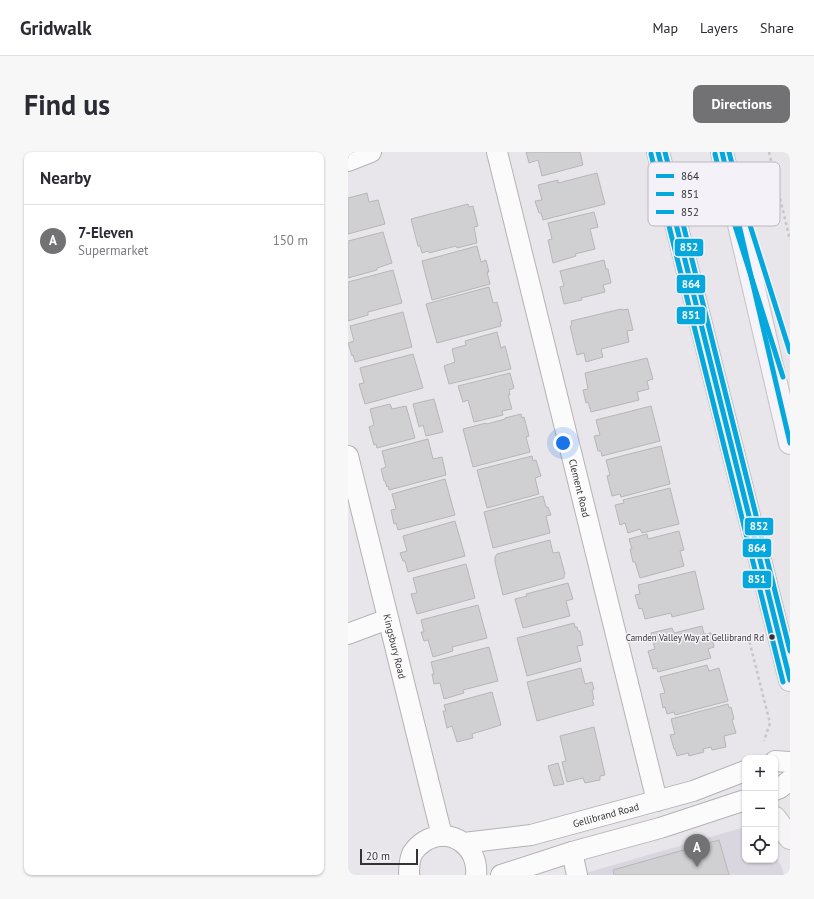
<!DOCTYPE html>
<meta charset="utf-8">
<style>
:root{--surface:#fff;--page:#f7f7f7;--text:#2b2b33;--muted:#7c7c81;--line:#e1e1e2;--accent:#727174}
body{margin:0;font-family:"PT Sans",sans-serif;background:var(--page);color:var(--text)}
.controls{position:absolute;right:12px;bottom:12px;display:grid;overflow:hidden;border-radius:8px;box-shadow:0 1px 3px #0004}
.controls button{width:36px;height:36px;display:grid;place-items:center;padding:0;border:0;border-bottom:1px solid var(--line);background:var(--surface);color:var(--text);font:20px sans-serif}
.scale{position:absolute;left:12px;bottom:10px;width:58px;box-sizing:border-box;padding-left:4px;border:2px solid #333234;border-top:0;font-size:11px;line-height:14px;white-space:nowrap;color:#333234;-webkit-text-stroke:3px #f4f2f8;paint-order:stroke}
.you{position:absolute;left:215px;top:291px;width:14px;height:14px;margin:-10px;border:3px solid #fff;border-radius:50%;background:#1a73e8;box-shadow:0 0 0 6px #1a73e833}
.badge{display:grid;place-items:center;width:26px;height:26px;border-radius:50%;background:var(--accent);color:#fff;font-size:13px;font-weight:700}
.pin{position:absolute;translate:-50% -33px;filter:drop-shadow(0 1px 2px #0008)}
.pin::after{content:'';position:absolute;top:21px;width:14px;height:12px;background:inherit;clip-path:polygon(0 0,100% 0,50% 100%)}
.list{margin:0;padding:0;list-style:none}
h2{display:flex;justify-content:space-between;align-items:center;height:52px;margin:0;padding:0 16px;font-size:17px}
h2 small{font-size:13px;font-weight:400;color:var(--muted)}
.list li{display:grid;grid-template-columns:26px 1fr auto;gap:12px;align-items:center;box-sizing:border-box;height:72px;padding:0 16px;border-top:1px solid var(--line)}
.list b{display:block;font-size:15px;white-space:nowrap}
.list p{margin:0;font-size:13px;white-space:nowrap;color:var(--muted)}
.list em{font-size:13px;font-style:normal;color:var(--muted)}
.icon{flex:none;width:22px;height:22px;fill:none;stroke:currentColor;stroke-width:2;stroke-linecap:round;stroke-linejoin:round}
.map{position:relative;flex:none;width:442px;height:723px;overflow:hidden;border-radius:8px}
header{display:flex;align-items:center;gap:24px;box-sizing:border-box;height:56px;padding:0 20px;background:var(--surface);border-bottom:1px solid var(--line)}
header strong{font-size:19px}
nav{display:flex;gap:22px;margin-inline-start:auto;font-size:14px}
.intro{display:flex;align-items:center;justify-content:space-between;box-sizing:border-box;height:96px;padding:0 24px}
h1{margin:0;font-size:28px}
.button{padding:10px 18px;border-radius:8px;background:var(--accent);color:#fff;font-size:14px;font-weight:700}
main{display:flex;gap:24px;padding:0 24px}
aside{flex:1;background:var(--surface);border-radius:8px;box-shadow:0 1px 3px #0004}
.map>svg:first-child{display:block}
</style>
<header>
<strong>Gridwalk</strong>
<nav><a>Map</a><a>Layers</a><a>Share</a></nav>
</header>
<div class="intro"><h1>Find us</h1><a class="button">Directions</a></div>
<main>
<aside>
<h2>Nearby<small></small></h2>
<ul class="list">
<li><span class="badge">A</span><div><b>7-Eleven</b><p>Supermarket</p></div><em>150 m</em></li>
</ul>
</aside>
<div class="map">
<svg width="442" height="723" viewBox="0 0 442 723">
<rect width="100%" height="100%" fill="#e8e6ea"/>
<path fill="#d9d6df" d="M397,675V708H427V705L433,713L436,723H231Z"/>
<path fill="#d0cfd2" stroke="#b6b6b8" d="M178,0H232L235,13L194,24L190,8L181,11Z
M249,21L257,52L195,68L193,61H191L187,49L194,48L190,33L210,28V31Z
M19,41L21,50L30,48L37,72L0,82V46Z
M120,52L121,55L125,54L130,74L126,75L129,91L109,96L108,94L81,101L80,99L74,101L72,94H70L63,67Z
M246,60L250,75L242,77L247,97L227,102L228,104L205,111L200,88L204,87L200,71Z
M35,80L44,111L29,116V118L0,126V89Z
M129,94L133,110L138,108L141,120H139L142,132L84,148L74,109Z
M256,108L258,117H260L263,131L255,133L257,140L233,146L234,148L216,152L212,135L216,134L212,119Z
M45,118L54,151L20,160V163L0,169V130Z
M141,135L145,151L149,150L154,169L152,170L153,174L89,191L78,152Z
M273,157L274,158L280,157L285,178L279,179L281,190L253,197L255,205L238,210L236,201L229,203L222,174L224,173L223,169Z
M55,160L64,195L7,210L5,203L4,204L0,191L6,189L2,174Z
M149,180L153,196L157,194L163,217L101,232L96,214L107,210L104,197L118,193L117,189Z
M65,202L75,236L17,252L11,232L16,231L12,216Z
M299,206L305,227L299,229L301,237L289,240L291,248L243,260L240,250L238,251L235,238L240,237L237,221Z
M162,221L166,236L161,238L162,243H160L164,257L154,259L155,263L126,270L120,248L115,250L110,234Z
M86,247L95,280L78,284L75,273L71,275L65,252Z
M42,252L44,257L58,254L67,286L29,296L28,292L26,293L21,275L26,273L22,257Z
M303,254L312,289L254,304L253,299H250L246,284L252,283L248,268Z
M173,262L174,266L176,265L181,284L178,285L182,300L125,315L115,277L138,271L139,272L157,267V266Z
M80,287L85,307L94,305L98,323L41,338L40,334L39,335L37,329H36L33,317L38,315L34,299Z
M313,294L322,332L273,345L272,342L264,344L259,324L262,323L258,308Z
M184,304L185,309L188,308L193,324L187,326L191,342L139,356L129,318Z
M97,327L107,363L50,378L48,371L46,372L43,358L48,357L44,342Z
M322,336L331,372L294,381L292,377L280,381L277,371L272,373L267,353L276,351L275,348Z
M195,344L198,355H200L203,363L198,364L202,381L145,396L136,360Z
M107,369L117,404L60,420L57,409H55L52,401L59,399L55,384Z
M331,379L336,398L332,399L336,414L292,426L287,410H285L282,397H284L281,387L299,382L300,387Z
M202,388L205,401L211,400L217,422L216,423V426L155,443L147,410V405L149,402Z
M118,412L127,446L69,462L63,442L69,441L65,426Z
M347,419L356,457L324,465L323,461L297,467L294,456L291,457L287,443L292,442L290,433Z
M220,431L225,447L218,449L222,464L175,476L167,447L179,444L178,442Z
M130,453L139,486L104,495L105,499L85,505L80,488L76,489L73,480H76L73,468Z
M226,471L227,475H229L230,479H232L235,493L229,494L233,509L179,524L169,486Z
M354,474L356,482L363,481L366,495L360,497L363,506L310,520L309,516L305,517L300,499L307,497L303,481L324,476L326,481Z
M141,495L150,529L115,538L116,541L96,547L92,531L86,532L84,522H86L83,510Z
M359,513L361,519L371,516L380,549L327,563L326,560L319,562L317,555L315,556L312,542L317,541L312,525Z
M233,516L237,532L244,530L246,537L244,538L246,547L244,548L246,553L189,569L179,530Z
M144,540L153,573L124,582L125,586L109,590L104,574L99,576L95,559H98L96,553Z
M380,552L381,556L383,555L386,567L384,568L388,581L376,584L378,595L364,598L363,595L355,597L356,600L341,604L340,601L329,604L327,597H326L322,583L327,582L323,567Z
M246,575L257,623L252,624V628L237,631L235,626L219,630L214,610L218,609L212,584Z
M210,611L216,632L206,634L200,614Z
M371,688L381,723H266L265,718Z"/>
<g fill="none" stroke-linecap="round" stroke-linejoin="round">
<g stroke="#b3b2b5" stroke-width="22">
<g id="minor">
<path id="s1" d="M149,0L309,649"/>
<path d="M0,9L23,0"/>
<path id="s2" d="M0,304L94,684"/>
<path d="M0,482L40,467"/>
<path d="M427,609L442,610"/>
<path d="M427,638L432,636L442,628"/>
<path id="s3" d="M116,691L183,683L345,639L397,619"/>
<path d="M224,700L229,723"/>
<path d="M61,723C61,716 61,709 64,702C67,697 72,692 77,689C103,674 131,695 128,723"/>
<path d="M153,723L224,700L312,676L397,648"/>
</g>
</g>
<g stroke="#c3c2c4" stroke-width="24">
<path id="major" d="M310,0L442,528
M374,0L442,291
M427,666L442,686"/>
</g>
<path stroke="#c6c6c6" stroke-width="2.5" stroke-dasharray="3 3" stroke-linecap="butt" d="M421,0L442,88
M400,484L422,571L416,589"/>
<use href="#minor" stroke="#fcfbfc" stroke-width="20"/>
<use href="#major" stroke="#f6f4f8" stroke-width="22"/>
<g stroke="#f4f2f8" stroke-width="8">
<path id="bus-1" d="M310,0L442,528
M374,0L442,291"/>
</g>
<g stroke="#f4f2f8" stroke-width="8">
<path id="bus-2" d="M303,2L435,530
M367,2L376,39L435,225"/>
</g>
<g stroke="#f4f2f8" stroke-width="8">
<path id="bus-3" d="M317,0L442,499
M381,0L390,35L442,200"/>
</g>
<use href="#bus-1" stroke="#05a8dc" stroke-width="5"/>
<use href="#bus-2" stroke="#05a8dc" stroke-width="5"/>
<use href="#bus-3" stroke="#05a8dc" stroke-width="5"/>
</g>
<circle fill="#333234" stroke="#f4f2f8" stroke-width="1.5" cx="424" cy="485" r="3.5"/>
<g text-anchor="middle" stroke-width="3" stroke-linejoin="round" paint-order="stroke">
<g font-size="9" fill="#333234" stroke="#f4f2f8" text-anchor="end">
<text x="416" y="489">Camden Valley Way at Gellibrand Rd</text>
</g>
<g font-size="10" fill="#333234" stroke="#f4f2f8">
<text dy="4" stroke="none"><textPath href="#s1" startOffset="346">Clement Road</textPath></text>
<text dy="4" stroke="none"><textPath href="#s2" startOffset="196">Kingsbury Road</textPath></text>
<text dy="4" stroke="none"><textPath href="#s3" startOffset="145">Gellibrand Road</textPath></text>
</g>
</g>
<rect x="300" y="10" width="132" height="64" rx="6" fill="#f4f2f8" stroke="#bab8bd" stroke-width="1"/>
<rect x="308" y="22" width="18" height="4" fill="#05a8dc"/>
<rect x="308" y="40" width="18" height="4" fill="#05a8dc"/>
<rect x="308" y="58" width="18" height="4" fill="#05a8dc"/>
<g font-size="11" fill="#333234">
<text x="333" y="28">864</text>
<text x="333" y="46">851</text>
<text x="333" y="64">852</text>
</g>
<g stroke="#f4f2f8" stroke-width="1.5">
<rect x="326" y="86" width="30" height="19" rx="4" fill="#05a8dc"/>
<rect x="328" y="122" width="30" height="20" rx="4" fill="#05a8dc"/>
<rect x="328" y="154" width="30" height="19" rx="4" fill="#05a8dc"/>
<rect x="396" y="365" width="30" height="19" rx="4" fill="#05a8dc"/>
<rect x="394" y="386" width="30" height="20" rx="4" fill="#05a8dc"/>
<rect x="394" y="418" width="30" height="19" rx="4" fill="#05a8dc"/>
</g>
<g font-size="11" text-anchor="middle" font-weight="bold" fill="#fff">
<text x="341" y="99">852</text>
<text x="343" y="136">864</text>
<text x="343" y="167">851</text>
<text x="411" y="378">852</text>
<text x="409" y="400">864</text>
<text x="409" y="431">851</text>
</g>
</svg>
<div class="controls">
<button>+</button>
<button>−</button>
<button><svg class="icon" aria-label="locate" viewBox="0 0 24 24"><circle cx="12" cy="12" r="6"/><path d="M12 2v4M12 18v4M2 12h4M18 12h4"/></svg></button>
</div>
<div class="scale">20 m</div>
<div class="you"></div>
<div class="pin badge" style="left:349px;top:715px">A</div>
</div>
</main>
